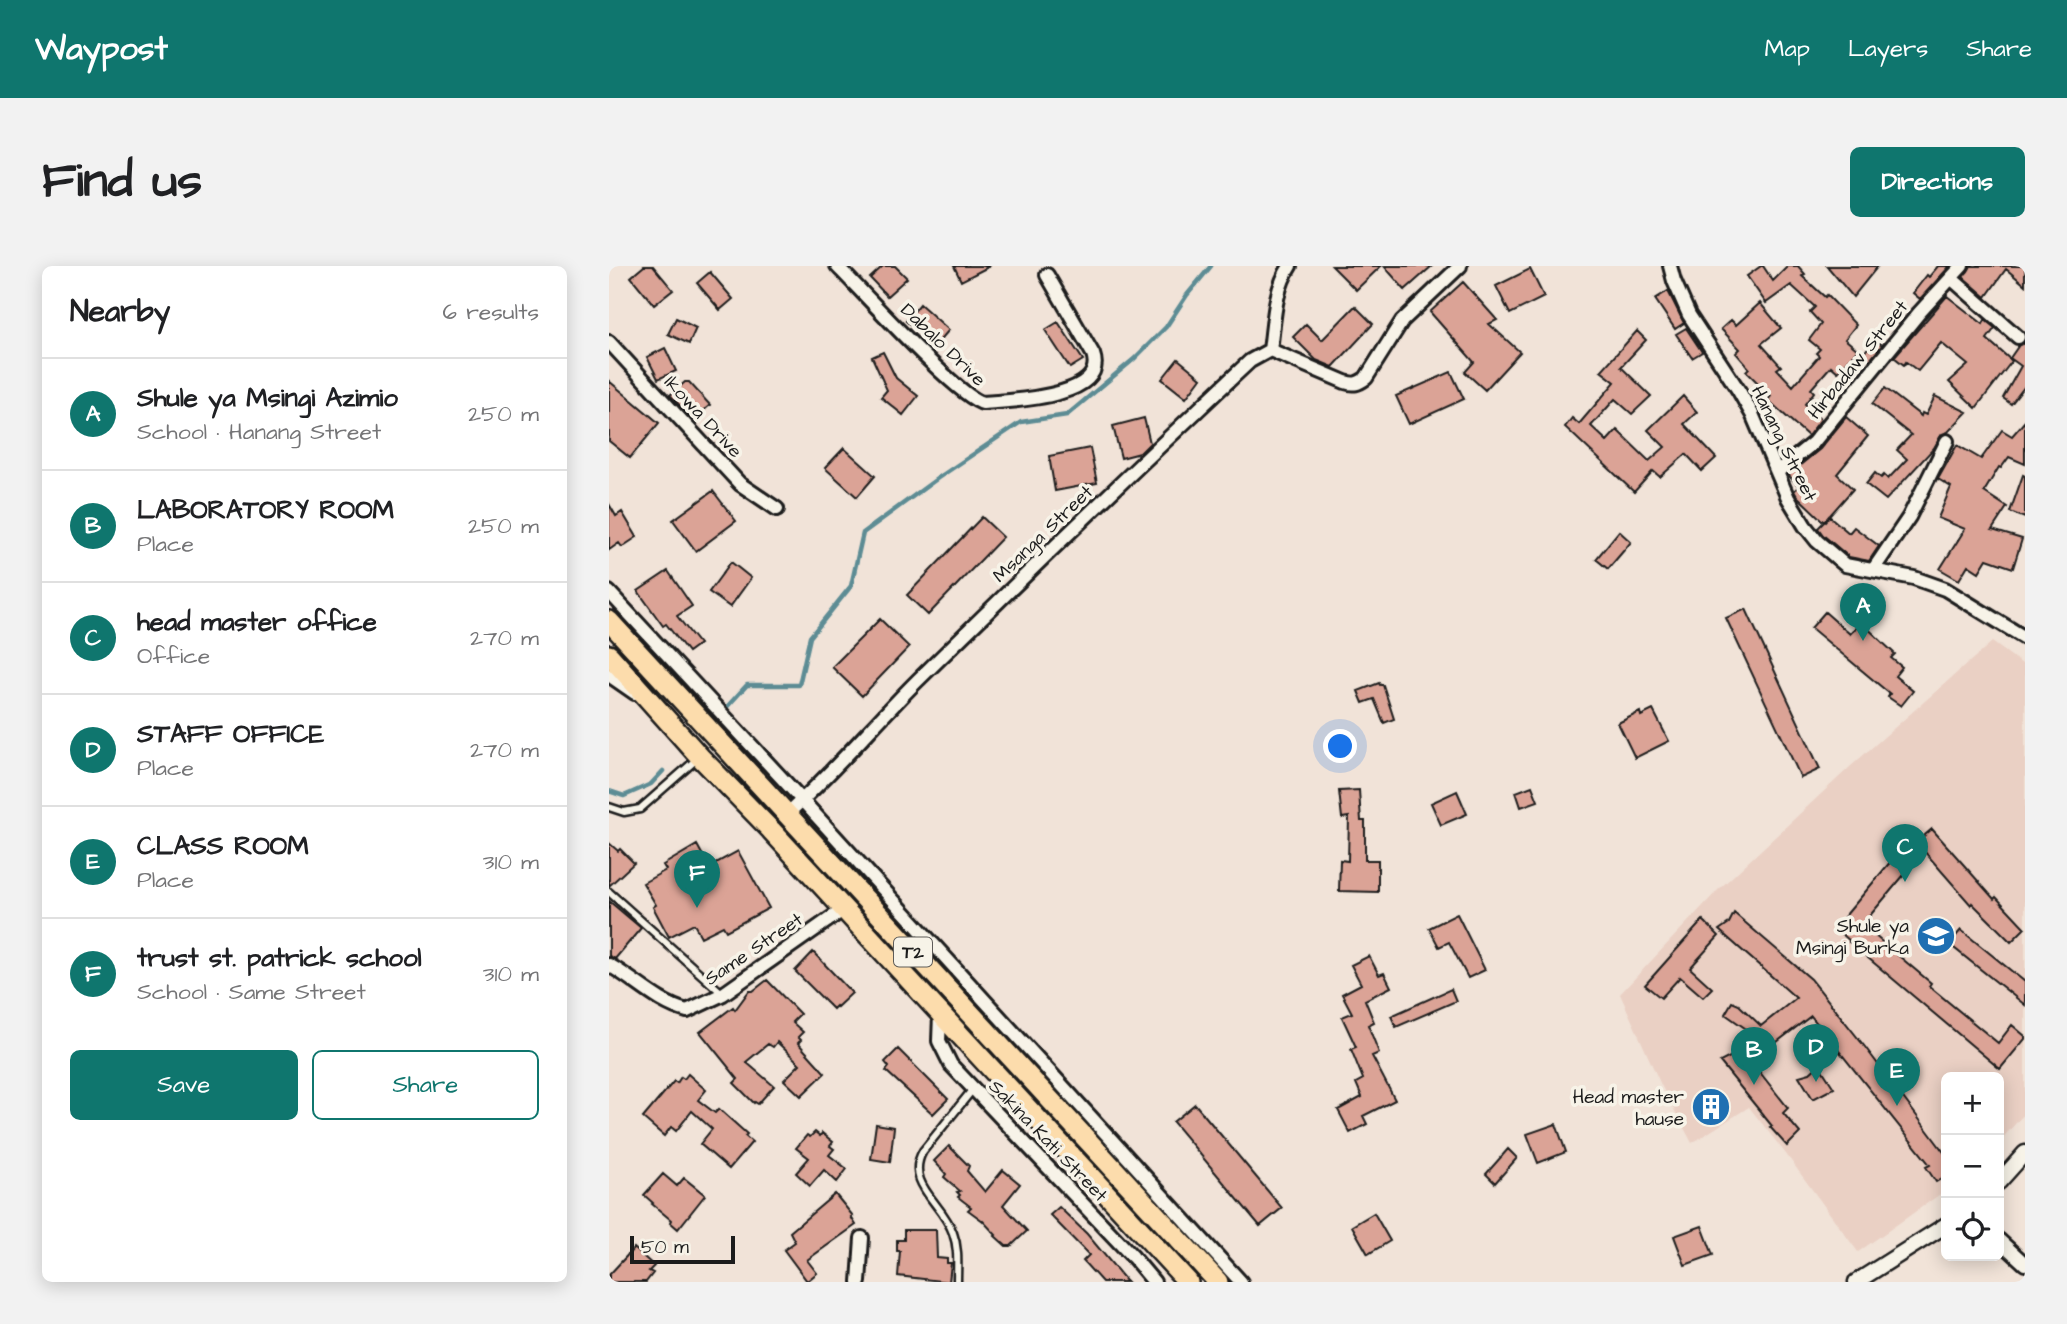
<!DOCTYPE html>
<meta charset="utf-8">
<style>
:root{--surface:#fff;--page:#f2f2f2;--text:#202124;--muted:#757577;--line:#e0e0e0;--accent:#0f766e}
body{margin:0;font-family:"Architects Daughter",sans-serif;background:var(--page);color:var(--text)}
.controls{position:absolute;right:21px;bottom:21px;display:grid;overflow:hidden;border-radius:10px;box-shadow:0 4px 18px #0003}
.controls button{width:63px;height:63px;display:grid;place-items:center;padding:0;border:0;border-bottom:2px solid var(--line);background:var(--surface);color:var(--text);font:35px sans-serif}
.scale{position:absolute;left:21px;bottom:18px;width:105px;box-sizing:border-box;padding-left:7px;border:4px solid #1c1c1c;border-top:0;font-size:19px;line-height:24px;white-space:nowrap;color:#1c1c1c;-webkit-text-stroke:5px #f7f3e8;paint-order:stroke}
.you{position:absolute;left:732px;top:481px;width:24px;height:24px;margin:-18px;border:5px solid #fff;border-radius:50%;background:#1a73e8;box-shadow:0 0 0 10px #1a73e833}
.badge{display:grid;place-items:center;width:46px;height:46px;border-radius:50%;background:var(--accent);color:#fff;font-size:23px;font-weight:700}
.pin{position:absolute;translate:-50% -58px;filter:drop-shadow(0 2px 4px #0008)}
.pin::after{content:'';position:absolute;top:37px;width:24px;height:21px;background:inherit;clip-path:polygon(0 0,100% 0,50% 100%)}
.list{margin:0;padding:0;list-style:none}
h2{display:flex;justify-content:space-between;align-items:center;height:91px;margin:0;padding:0 28px;font-size:30px}
h2 small{font-size:23px;font-weight:400;color:var(--muted)}
.list li{display:grid;grid-template-columns:46px 1fr auto;gap:21px;align-items:center;box-sizing:border-box;height:112px;padding:0 28px;border-top:2px solid var(--line)}
.list b{display:block;font-size:26px;white-space:nowrap}
.list p{margin:0;font-size:23px;white-space:nowrap;color:var(--muted)}
.list em{font-size:23px;font-style:normal;color:var(--muted)}
.actions{display:flex;gap:14px;padding:21px 28px}
.actions a{flex:1;padding:16px 0;border:2px solid var(--accent);border-radius:10px;text-align:center;font-size:24px;color:var(--accent)}
.actions .main{background:var(--accent);color:#fff}
.icon{flex:none;width:38px;height:38px;fill:none;stroke:currentColor;stroke-width:2;stroke-linecap:round;stroke-linejoin:round}
.map{position:relative;flex:none;width:1416px;height:1016px;overflow:hidden;border-radius:10px}
header{display:flex;align-items:center;gap:42px;box-sizing:border-box;height:98px;padding:0 35px;background:var(--accent);color:#fff}
header strong{font-size:33px}
nav{display:flex;gap:38px;margin-inline-start:auto;font-size:24px}
.intro{display:flex;align-items:center;justify-content:space-between;box-sizing:border-box;height:168px;padding:0 42px}
h1{margin:0;font-size:49px}
.button{padding:18px 32px;border-radius:10px;background:var(--accent);color:#fff;font-size:24px;font-weight:700}
main{display:flex;gap:42px;padding:0 42px}
aside{flex:1;background:var(--surface);border-radius:10px;box-shadow:0 4px 18px #0003}
.map>svg:first-child{display:block}
</style>
<header>
<strong>Waypost</strong>
<nav><a>Map</a><a>Layers</a><a>Share</a></nav>
</header>
<div class="intro"><h1>Find us</h1><a class="button">Directions</a></div>
<main>
<aside>
<h2>Nearby<small>6 results</small></h2>
<ul class="list">
<li><span class="badge">A</span><div><b>Shule ya Msingi Azimio</b><p>School · Hanang Street</p></div><em>250 m</em></li>
<li><span class="badge">B</span><div><b>LABORATORY ROOM</b><p>Place</p></div><em>250 m</em></li>
<li><span class="badge">C</span><div><b>head master office</b><p>Office</p></div><em>270 m</em></li>
<li><span class="badge">D</span><div><b>STAFF OFFICE</b><p>Place</p></div><em>270 m</em></li>
<li><span class="badge">E</span><div><b>CLASS ROOM</b><p>Place</p></div><em>310 m</em></li>
<li><span class="badge">F</span><div><b>trust st. patrick school</b><p>School · Same Street</p></div><em>310 m</em></li>
</ul>
<div class="actions"><a class="main">Save</a><a>Share</a></div>
</aside>
<div class="map">
<svg width="1416" height="1016" viewBox="0 0 1416 1016">
<rect width="100%" height="100%" fill="#f1e3d8"/>
<filter id="ink" filterUnits="userSpaceOnUse"><feTurbulence type="fractalNoise" baseFrequency=".0143" numOctaves="2"/><feDisplacementMap in="SourceGraphic" scale="14" xChannelSelector="R" yChannelSelector="G"/><feConvolveMatrix kernelMatrix="1 2 1 2 8 2 1 2 1" color-interpolation-filters="sRGB"/></filter>
<g filter="url(#ink)">
<path fill="#ead0c4" d="M1383,376L1416,400V847L1390,876V811H1337V924L1249,986L1177,888L1140,841L1083,877L1052,819L1011,728L1109,624L1242,500Z"/>
<g fill="none" stroke-linecap="round" stroke-linejoin="round">
<path stroke="#5d8c94" stroke-width="4.5" d="M116,443L138,419H190L201,371L242,320L254,267L329,212L412,156L458,149L525,93L557,61L578,29L602,0
M0,525L15,530L42,518L54,505"/>
</g>
<path fill="#dba396" stroke="#1c1c1c" stroke-width="2" d="M35,0H44L64,24L45,39L22,11Z
M274,0H286L298,12L278,30L261,12Z
M345,0H381L352,15Z
M723,0H772L747,24Z
M775,0H823L796,24Z
M1152,0H1154L1164,15L1179,0H1189L1196,8L1193,10L1216,31L1218,29L1247,59L1236,73L1249,84L1229,106L1222,100L1202,123L1205,126L1196,138L1212,153L1199,170L1159,134L1162,130L1137,105L1140,102L1127,87L1131,83L1112,63L1122,54L1127,59L1151,37L1172,62L1152,78L1172,100L1168,103L1184,120L1210,90L1207,87L1211,83L1200,74L1212,58L1201,46L1206,41L1182,19L1157,37L1138,10Z
M1218,0H1269L1244,31Z
M1329,0H1341L1311,33L1304,27L1318,9L1320,11Z
M1362,0H1416V19L1397,3L1377,31L1354,11Z
M921,3L935,31L901,48L887,20Z
M101,6L124,33L111,44L88,17Z
M854,16L888,54L880,58L911,86L876,124L856,106L865,96L821,46Z
M1059,25L1075,57L1066,63L1046,33Z
M1338,30L1374,58L1376,54L1386,62L1378,73L1403,95L1367,142L1340,116L1359,99L1332,77L1309,105L1297,96L1295,99L1285,91Z
M311,38L340,64L326,80L297,55Z
M746,40L764,58L724,101L707,94L684,71L697,58L713,74Z
M67,52L87,62L80,78L59,68Z
M449,56L474,94L461,102L436,64Z
M1077,62L1093,86L1083,92L1067,68Z
M1028,65L1037,74L1012,101L1042,130L1023,148L1006,133L982,160L998,175L1008,164L1040,195L1056,181L1039,164L1074,130L1088,146L1075,158L1107,192L1093,205L1077,188L1051,211L1044,205L1025,226L956,161L963,152L970,158L1006,116L992,105Z
M1266,73L1273,79L1261,94L1254,88Z
M1416,76V120L1402,138L1394,132L1412,100L1401,92L1410,79Z
M56,82L67,105L49,113L38,91Z
M274,86L287,112L309,130L294,149L272,131L278,124L263,91Z
M569,93L592,112L577,132L553,113Z
M842,106L855,133L800,158L787,130Z
M0,115L50,157L21,192L0,175Z
M76,116H80L101,139L84,154L61,129Z
M1276,122L1312,150L1313,147L1317,149L1326,130L1358,146L1339,166L1333,168L1325,182L1277,234L1257,218L1266,207L1272,212L1275,209L1279,213L1298,193L1288,184L1302,169L1263,138Z
M1237,151L1259,170L1228,208L1244,223L1215,256L1220,250L1240,267L1245,261L1270,280L1260,295L1240,291L1214,269L1209,262L1215,256L1188,230L1185,225L1190,220L1179,209L1211,183Z
M535,152L541,177L531,187L512,192L504,160Z
M1416,155V198L1400,191L1392,202L1390,201L1375,226L1398,241L1383,264L1413,273L1404,302L1378,293L1370,306L1359,299L1350,314L1331,303L1356,263L1329,252L1342,221L1329,213L1348,179L1372,193L1393,164L1403,170Z
M235,182L266,210L248,231L216,202Z
M481,182L488,217L446,225L440,190Z
M1414,209L1416,210V252L1401,246Z
M104,225L127,255L87,285L64,254Z
M0,238L7,250L13,246L28,271L13,281L10,277L0,284Z
M373,251L394,271L319,349L298,329Z
M1010,265L1022,276L999,303L987,293Z
M122,296L142,312L121,341L100,326Z
M59,305L83,340L68,350L90,378L79,386L57,358L54,360L29,325Z
M1137,343L1211,503L1192,512L1117,352Z
M1216,346L1241,368L1252,356L1286,388L1282,392L1293,401L1286,410L1304,425L1292,440L1279,431L1281,428L1202,362Z
M271,353L300,381L253,430L223,401Z
M770,417L771,419H774L785,453L775,457L765,433L754,437L749,425Z
M1044,444L1060,475L1026,492L1009,457L1031,446L1032,450Z
M923,520L929,535L912,541L907,526Z
M750,524L752,555H756V594H769V626L730,625L731,594L739,595L740,551L733,552L730,525Z
M848,525L858,548L832,559L822,537Z
M1323,563L1385,633L1387,631L1416,662L1402,676L1363,637L1362,639L1315,585L1253,659L1322,717L1320,720L1389,777L1403,759L1416,770V773L1391,803L1240,676L1241,675L1226,662L1298,576L1303,580Z
M0,577L9,585L11,583L25,597L0,620Z
M88,579L100,601L129,585L160,642L117,665L114,660L92,671L85,658L60,671L44,641L47,639L34,617L57,604L54,599Z
M0,635L32,662L6,693L0,690Z
M1125,647L1202,713L1256,781L1337,889V910L1327,916L1317,901L1321,899L1202,750L1168,776L1164,782L1162,780L1142,795L1179,842L1174,847L1191,867L1178,880L1161,861L1163,860L1111,796L1123,790L1132,779L1130,777L1143,767L1116,748L1123,736L1130,739L1152,760L1187,732L1110,664L1120,657Z
M848,648L876,704L859,712L840,676L830,681L820,662Z
M1094,654L1110,670L1081,702L1103,722L1094,731L1071,711L1052,732L1036,719Z
M1352,664L1416,716V739L1340,678Z
M204,686L243,727L228,741L227,740L224,743L186,705Z
M760,690L770,709L775,707L782,721L756,734L765,756L759,759L770,787L763,790L786,834L754,850L758,858L741,867L729,844L753,831L747,817L754,813L742,783L747,781L733,751L743,747L733,728L752,718L742,699Z
M158,714L191,748L183,756L194,766L189,771L192,774L189,777L216,807L192,830L175,814L191,798L168,776L164,781L159,778L137,796L165,820L149,838L146,836L145,837L125,817L129,813L91,766L124,741L126,744L140,725H144Z
M842,723L847,735L787,761L782,750Z
M289,783L339,833L324,848L277,805L280,801L276,796Z
M1210,799L1225,822L1204,833L1190,810L1201,807Z
M79,808L97,824L89,834L106,847L110,843L138,868L136,870L143,876L120,903L91,878L103,863L83,845L67,865L62,861L55,870L34,852L65,815L68,817L72,811L75,813Z
M1103,826L1117,846L1110,853L1102,856L1087,837L1095,834Z
M586,838L673,942L651,960L564,856Z
M267,858L285,861L281,896L262,893Z
M947,858L957,886L929,897L918,868Z
M206,866L211,870L213,867L224,876L221,880L225,883L220,889L238,903L228,916L215,904L201,920L187,907L200,892L187,882L198,869L201,871Z
M340,880L360,900L358,905L376,926L394,904L411,918L394,939L418,965L402,980H397L386,970L387,969L374,955L359,944L362,941L349,931L351,929L348,926L351,925L335,911L337,908L325,895Z
M899,883L908,892L886,917L877,908Z
M54,908L68,920L75,912L96,929L69,963L61,956L62,954L43,938L44,937L35,929Z
M226,928L244,950L242,951L247,959L198,994L208,1007L198,1015L175,984L186,976L181,966Z
M450,941L478,968L518,1016H493L474,995L480,989L441,949Z
M765,947L781,975L759,988L743,960Z
M1093,960L1104,989L1076,999L1065,970Z
M295,964H327L328,992L338,993V997H342L340,1016L289,1010L291,985H288V974H295Z
M25,982L45,1000L40,1005L44,1007L37,1016H0V1009Z"/>
<g fill="none" stroke-linecap="round" stroke-linejoin="round">
<g stroke="#1c1c1c" stroke-width="11">
<path id="service" d="M0,541L15,546L31,543L89,492
M0,626L114,728
M348,1016C348,999 350,983 344,967C334,937 295,918 314,885L364,823"/>
</g>
<g stroke="#1c1c1c" stroke-width="18">
<path id="minor" d="M228,0C252,24 351,133 374,137C400,135 500,132 484,88L438,9
M1061,0L1065,15L1080,49L1130,125L1143,148L1179,232L1196,260L1208,275L1236,299L1305,312L1336,323L1416,372
M1342,12L1409,71
M0,76L131,218L168,243
M661,84L736,116C745,119 749,118 757,112L793,55L851,0
M661,84C665,56 665,24 681,0
M1168,206L1204,177L1310,47L1353,0
M1264,304L1300,251L1338,175
M0,326L193,534L632,1016
M0,409L26,427
M178,548C224,507 264,459 308,415C418,307 529,200 641,95L661,84
M0,699C27,714 48,737 78,745L114,728L235,643
M331,748L330,775L342,799L524,991L545,1016
M1390,974L1416,998
M250,1016L253,972"/>
</g>
<g stroke="#1c1c1c" stroke-width="19">
<path id="tertiary" d="M1390,916L1416,887
M1247,1016L1337,959"/>
</g>
<g stroke="#1c1c1c" stroke-width="24">
<path id="trunk" d="M0,355L609,1016
M0,389L91,491L162,564L579,1016"/>
</g>
<use href="#service" stroke="#f7f3e8" stroke-width="6"/>
<use href="#minor" stroke="#f7f3e8" stroke-width="12"/>
<use href="#tertiary" stroke="#f7f3e8" stroke-width="14"/>
<use href="#trunk" stroke="#fcdcac" stroke-width="19"/>
</g>
</g>
<defs>
<g id="school-disc" transform="scale(2.0125)"><circle r="9.5" fill="#1f6fb2" stroke="#f7f3e8"/><path d="M0-5L7-2L0 1L-7-2ZM-4 1L0 2.5L4 1V4Q0 6-4 4Z" fill="#fff"/></g>
<g id="building-disc" transform="scale(2.0125)"><circle r="9.5" fill="#1f6fb2" stroke="#f7f3e8"/><path d="M-4-6H4V6H1V3H-1V6H-4ZM-2.5-4.3h1.7v1.8h-1.7ZM.8-4.3h1.7v1.8H.8ZM-2.5-1h1.7V.8h-1.7ZM.8-1h1.7V.8H.8Z" fill="#fff"/></g>
</defs>
<g fill-rule="evenodd">
<use href="#school-disc" x="1327" y="670"/>
<use href="#building-disc" x="1102" y="841"/>
</g>
<g text-anchor="middle" stroke-width="7" stroke-linejoin="round" paint-order="stroke">
<rect fill="#f7f3e8" stroke="#5e5c59" stroke-width="2" x="285" y="671.5" width="38" height="29" rx="5"/>
<g font-size="18" font-weight="bold" fill="#1c1c1c">
<text x="304" y="692">T2</text>
</g>
<g font-size="19" fill="#1c1c1c" stroke="#f7f3e8">
<text transform="translate(335 78) rotate(44)" y="7">Dabalo Drive</text>
<text transform="translate(1248 93) rotate(-51)" y="7">Hirbadaw Street</text>
<text transform="translate(95 150) rotate(47)" y="7">Ikowa Drive</text>
<text transform="translate(1176 177) rotate(64)" y="7">Hanang Street</text>
<text transform="translate(433 267) rotate(-44)" y="7">Msanga Street</text>
<text transform="translate(144 682) rotate(-34)" y="7">Same Street</text>
<text transform="translate(440 874) rotate(46)" y="7">Sakina Kati Street</text>
</g>
<g font-size="19" fill="#1c1c1c" stroke="#f7f3e8" text-anchor="end">
<text x="1300" y="666">Shule ya<tspan x="1300" dy="22">Msingi Burka</tspan></text>
<text x="1075" y="837">Head master<tspan x="1075" dy="22">hause</tspan></text>
</g>
</g>
</svg>
<div class="controls">
<button>+</button>
<button>−</button>
<button><svg class="icon" aria-label="locate" viewBox="0 0 24 24"><circle cx="12" cy="12" r="6"/><path d="M12 2v4M12 18v4M2 12h4M18 12h4"/></svg></button>
</div>
<div class="scale">50 m</div>
<div class="you"></div>
<div class="pin badge" style="left:1254px;top:375px">A</div>
<div class="pin badge" style="left:1145px;top:819px">B</div>
<div class="pin badge" style="left:1296px;top:616px">C</div>
<div class="pin badge" style="left:1207px;top:816px">D</div>
<div class="pin badge" style="left:1288px;top:840px">E</div>
<div class="pin badge" style="left:88px;top:642px">F</div>
</div>
</main>
